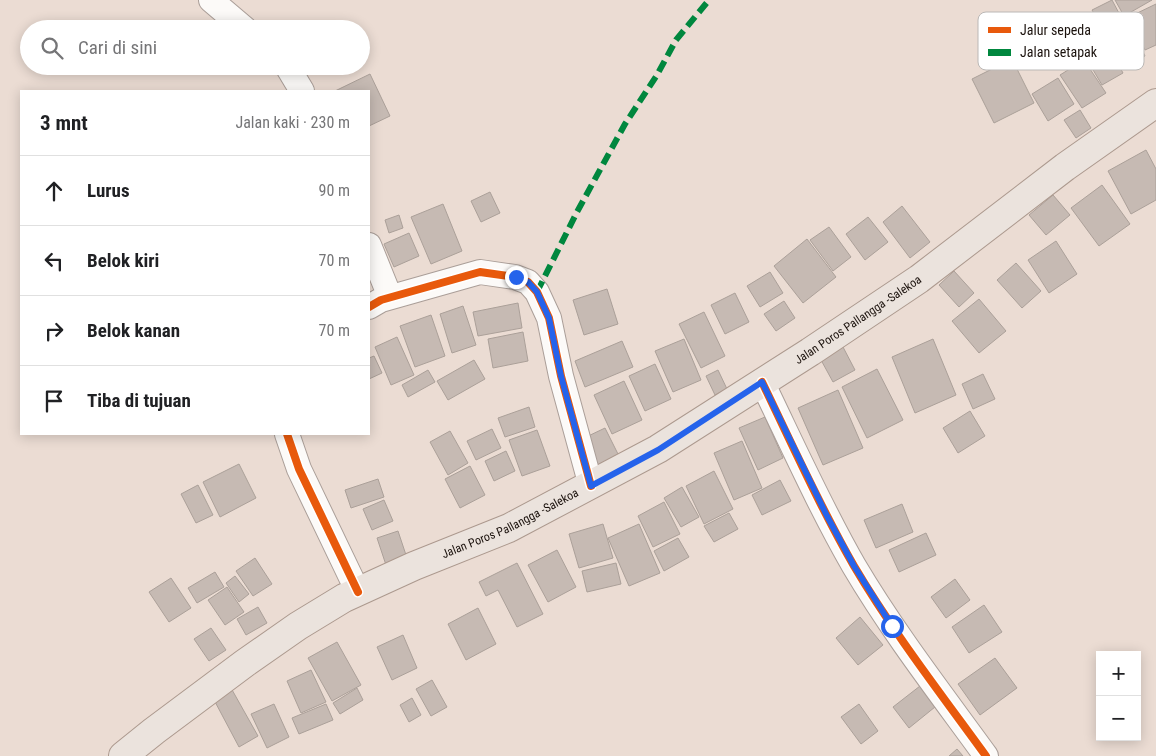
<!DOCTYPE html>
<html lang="id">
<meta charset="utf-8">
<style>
:root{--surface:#fff;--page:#f6f6f6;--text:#202124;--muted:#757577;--line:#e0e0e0}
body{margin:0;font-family:"Roboto Condensed",sans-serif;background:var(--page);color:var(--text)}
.controls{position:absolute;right:15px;bottom:15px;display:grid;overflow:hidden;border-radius:0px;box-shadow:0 2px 12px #0003}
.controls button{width:45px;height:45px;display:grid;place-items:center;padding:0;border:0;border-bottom:1px solid var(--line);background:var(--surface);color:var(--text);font:25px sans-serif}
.stop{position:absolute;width:15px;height:15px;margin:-11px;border:4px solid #2563eb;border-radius:50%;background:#fff}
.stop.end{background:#2563eb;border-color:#fff;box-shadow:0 1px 5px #0008}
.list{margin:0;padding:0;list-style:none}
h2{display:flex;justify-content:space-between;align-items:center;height:65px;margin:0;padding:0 20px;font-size:21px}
h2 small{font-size:16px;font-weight:400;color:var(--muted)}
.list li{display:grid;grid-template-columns:32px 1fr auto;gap:15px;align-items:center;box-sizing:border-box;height:70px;padding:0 20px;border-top:1px solid var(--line)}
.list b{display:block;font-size:19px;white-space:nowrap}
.list em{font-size:16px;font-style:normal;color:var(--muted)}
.icon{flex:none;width:28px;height:28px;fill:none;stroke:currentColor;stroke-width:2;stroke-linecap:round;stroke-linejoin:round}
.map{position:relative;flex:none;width:1156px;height:756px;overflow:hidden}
.search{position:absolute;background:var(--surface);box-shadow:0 2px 12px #0003;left:20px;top:20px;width:350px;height:55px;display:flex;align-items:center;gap:12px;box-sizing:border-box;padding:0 18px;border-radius:28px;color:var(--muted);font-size:19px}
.panel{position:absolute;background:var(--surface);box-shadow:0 2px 12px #0003;left:20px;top:90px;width:350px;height:345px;border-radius:0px}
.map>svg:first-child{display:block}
</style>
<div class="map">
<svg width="1156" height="756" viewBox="0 0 1156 756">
<rect width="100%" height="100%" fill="#ebdcd3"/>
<path fill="#c6bab3" stroke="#aba099" d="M1112,0L1121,17L1102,28L1092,10Z
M1115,0H1152L1124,16Z
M1156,4V45L1145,50L1129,17Z
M1126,18L1145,56L1124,67L1104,29Z
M1108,46L1123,73L1102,85L1086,58Z
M1012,59L1034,103L994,123L972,79Z
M1084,60L1106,93L1082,108L1060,75Z
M370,74L390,116L369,126V91H335Z
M1058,78L1074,104L1048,121L1032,94Z
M1080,110L1091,128L1076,138L1064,120Z
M1146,150L1156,169V200L1131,214L1108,171Z
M1102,185L1130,224L1099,246L1071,208Z
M490,192L500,213L481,222L471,201Z
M1053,195L1070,215L1046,235L1029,215Z
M443,204L462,251L431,264L411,217Z
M902,206L930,242L910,258L883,222Z
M399,215L403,228L389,233L385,220Z
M868,217L888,242L865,260L846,234Z
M829,227L851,257L833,271L810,240Z
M409,233L419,256L394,267L384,244Z
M807,239L836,277L803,303L774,266Z
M1056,241L1077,274L1049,293L1028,260Z
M1016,263L1041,291L1022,308L997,280Z
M954,271L974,293L959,307L939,285Z
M770,272L783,293L760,307L747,286Z
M607,289L618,324L584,335L573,300Z
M735,293L749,322L725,334L711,305Z
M979,299L1006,331L979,353L952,321Z
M784,301L795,318L776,331L764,314Z
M518,303L522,328L478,336L473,312Z
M463,306L476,345L452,353L440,314Z
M704,312L725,356L701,368L679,324Z
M431,315L445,356L415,367L400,326Z
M523,332L528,361L493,368L488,339Z
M397,337L414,375L391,385L375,347Z
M684,339L701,380L673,392L655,351Z
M933,339L956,395L915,413L892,357Z
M622,341L633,367L585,387L575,361Z
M843,347L855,370L833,382L821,360Z
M374,356L382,373L369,379V358Z
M474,360L485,379L448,400L437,381Z
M655,364L671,399L645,411L629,376Z
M877,369L903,420L867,438L842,387Z
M428,370L435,382L408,397L402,385Z
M718,370L727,389L715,395L706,376Z
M983,374L995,399L973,409L962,384Z
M624,381L642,420L612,434L594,395Z
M838,390L863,448L823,465L798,408Z
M529,407L535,427L505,437L498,418Z
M970,411L985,436L958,453L943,428Z
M765,417L783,458L758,470L739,428Z
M605,428L621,460L598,472L582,439Z
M492,429L501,448L476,460L467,441Z
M537,430L550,466L522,476L509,440Z
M450,431L468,463L448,475L430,442Z
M742,441L762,488L734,500L714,453Z
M506,451L515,471L494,481L485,461Z
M239,464L256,498L220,517L203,482Z
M470,466L485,495L460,508L445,479Z
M714,471L733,509L704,524L686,486Z
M378,479L384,497L351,508L345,490Z
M780,480L791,501L762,515L752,495Z
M198,485L213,515L196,523L181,494Z
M682,487L699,517L681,527L664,498Z
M384,500L393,521L372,530L363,509Z
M664,502L680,534L653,547L638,516Z
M902,504L913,532L876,548L864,520Z
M729,513L738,529L714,542L704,526Z
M603,524L613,558L579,568L569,534Z
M639,524L660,573L629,586L608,538Z
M398,531L408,561L387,568L377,538Z
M926,533L936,555L899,572L889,550Z
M678,538L689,557L664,571L654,551Z
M557,550L576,587L548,602L528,565Z
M255,558L272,584L253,596L236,571Z
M517,563L543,614L517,627L498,590L486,596L479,582Z
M616,563L621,584L587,592L582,571Z
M215,572L224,587L197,603L188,588Z
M235,576L249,594L239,602L226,583Z
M171,578L191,608L169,622L149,592Z
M955,579L970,600L946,618L931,597Z
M227,587L244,612L225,625L208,600Z
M984,605L1002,632L969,653L952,627Z
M258,607L267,623L246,635L237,619Z
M478,608L496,644L466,660L448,624Z
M860,617L883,645L858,665L836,638Z
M211,628L226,650L209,661L194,639Z
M403,635L417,668L392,680L377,647Z
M337,642L361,685L332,701L308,658Z
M995,658L1017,688L980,715L958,684Z
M311,670L326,702L301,713L287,681Z
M432,680L447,707L431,716L416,689Z
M920,686L935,707L909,728L893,707Z
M231,688L258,736L239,747L213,698Z
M357,688L363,700L340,714L333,703Z
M412,698L421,715L409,722L400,705Z
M274,704L289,737L267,748L251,714Z
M326,704L333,720L299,734L292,718Z
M859,704L878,731L861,744L841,717Z
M957,749L963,756H949Z"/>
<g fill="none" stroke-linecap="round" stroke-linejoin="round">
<g stroke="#aa9e98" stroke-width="26">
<path id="street" d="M211,0L245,29
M287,66L302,91
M369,245L390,297
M369,307L381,300L480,272L515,277L528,282L537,292L549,318L561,376L591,486
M762,382C792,444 820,507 854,566C893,632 941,694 986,756
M287,434L299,469L358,592"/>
</g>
<g stroke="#ac998e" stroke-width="30">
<g id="primary">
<path id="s1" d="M123,756L154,731L245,663L298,626L344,598L414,566L509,528L658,449L810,352L919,279L1065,167L1156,103"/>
</g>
</g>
<use href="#street" stroke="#fcfaf8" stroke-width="24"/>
<use href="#primary" stroke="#ebe3dd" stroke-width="28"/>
<path stroke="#00873e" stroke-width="6" stroke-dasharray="12 6" stroke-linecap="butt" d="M537,292L577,212L625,124L657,75L676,40L709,0"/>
<g stroke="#fff" stroke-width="11">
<path id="cycleway" d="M369,307L381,300L480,272L515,277L528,282L537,292L549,318L561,376L591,486
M762,382C792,444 820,507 854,566C893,632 941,694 986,756
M287,434L299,469L358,592"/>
</g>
<use href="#cycleway" stroke="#e8590c" stroke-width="8"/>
</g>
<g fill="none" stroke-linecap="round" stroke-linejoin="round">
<path stroke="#2563eb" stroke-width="6" d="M516,277L528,282L537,292L549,318L561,376L591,486L658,450L762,382L827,516L854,566L892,626"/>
</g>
<g text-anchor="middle" stroke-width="4" stroke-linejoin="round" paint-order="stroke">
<g font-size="12" fill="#1b120d" stroke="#fff">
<text dy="4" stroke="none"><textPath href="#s1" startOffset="858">Jalan Poros Pallangga -Salekoa</textPath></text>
<text dy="4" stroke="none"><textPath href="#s1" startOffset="454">Jalan Poros Pallangga -Salekoa</textPath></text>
</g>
</g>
<rect x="978" y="12" width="166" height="58" rx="8" fill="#fff" stroke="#bbb8b6" stroke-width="1"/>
<rect x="988" y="27" width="23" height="6" fill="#e8590c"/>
<rect x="988" y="49" width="23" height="7" fill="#00873e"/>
<g font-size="14" fill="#1b120d">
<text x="1020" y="35">Jalur sepeda</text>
<text x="1020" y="57">Jalan setapak</text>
</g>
</svg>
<div class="controls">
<button>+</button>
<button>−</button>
</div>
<div class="stop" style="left:892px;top:626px"></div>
<div class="stop end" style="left:516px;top:277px"></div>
<div class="search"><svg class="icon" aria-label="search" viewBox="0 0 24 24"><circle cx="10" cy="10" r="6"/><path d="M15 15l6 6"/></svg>Cari di sini</div>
<section class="panel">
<h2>3 mnt<small>Jalan kaki · 230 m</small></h2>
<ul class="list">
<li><svg class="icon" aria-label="ahead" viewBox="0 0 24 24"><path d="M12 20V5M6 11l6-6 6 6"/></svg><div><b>Lurus</b></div><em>90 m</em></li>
<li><svg class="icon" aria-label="left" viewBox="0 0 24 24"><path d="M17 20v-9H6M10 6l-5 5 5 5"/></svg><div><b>Belok kiri</b></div><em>70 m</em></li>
<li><svg class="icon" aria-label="right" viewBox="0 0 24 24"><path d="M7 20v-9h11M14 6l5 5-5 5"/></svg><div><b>Belok kanan</b></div><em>70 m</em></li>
<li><svg class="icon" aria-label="arrive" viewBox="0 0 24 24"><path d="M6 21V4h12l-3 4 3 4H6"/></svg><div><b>Tiba di tujuan</b></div></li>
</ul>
</section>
</div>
